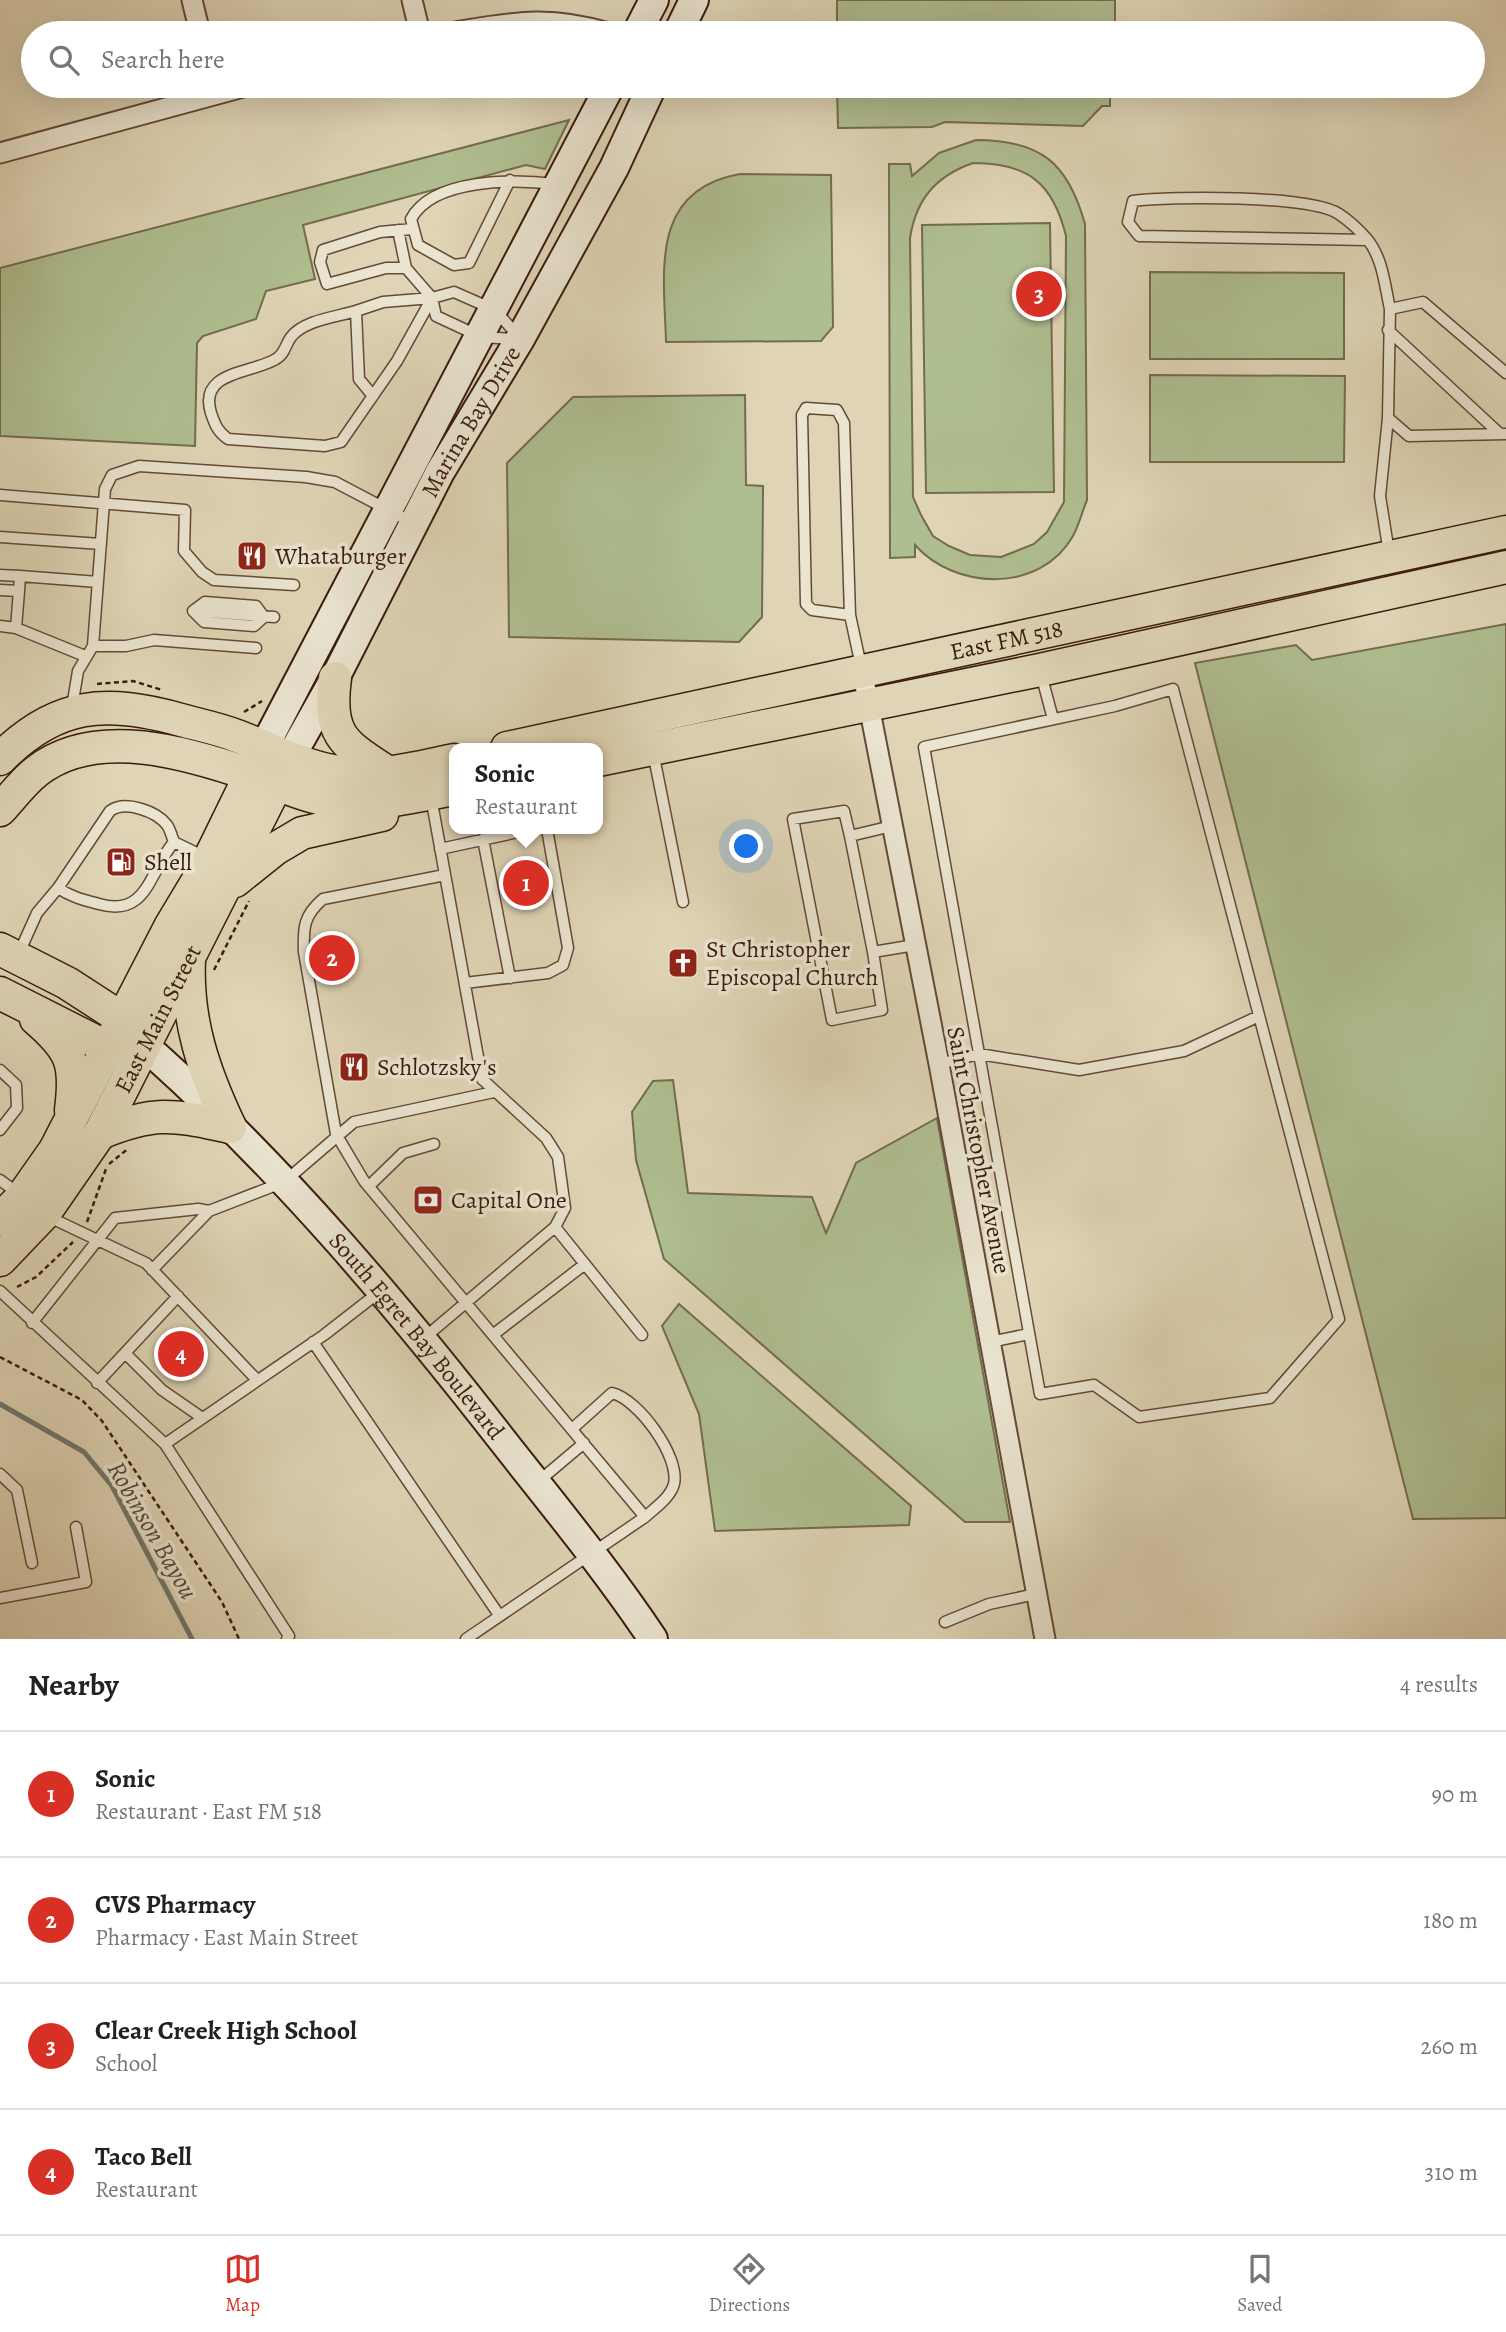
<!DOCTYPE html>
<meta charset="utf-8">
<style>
:root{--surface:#fff;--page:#f6f6f6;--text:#222;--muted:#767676;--line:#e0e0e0;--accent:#d93025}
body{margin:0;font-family:Alegreya,serif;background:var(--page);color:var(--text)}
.you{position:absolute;left:747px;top:847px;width:24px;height:24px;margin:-18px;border:5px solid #fff;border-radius:50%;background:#1a73e8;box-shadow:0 0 0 10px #1a73e833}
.badge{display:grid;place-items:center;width:46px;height:46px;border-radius:50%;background:var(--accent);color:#fff;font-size:23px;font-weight:700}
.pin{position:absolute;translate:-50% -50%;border:4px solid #fff;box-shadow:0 2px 7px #0006}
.popup{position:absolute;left:449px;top:743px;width:154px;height:91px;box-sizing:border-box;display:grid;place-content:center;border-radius:14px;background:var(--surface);filter:drop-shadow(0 2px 5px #0005);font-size:23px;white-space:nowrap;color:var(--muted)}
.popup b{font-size:26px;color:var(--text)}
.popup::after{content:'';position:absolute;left:50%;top:100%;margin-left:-14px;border:14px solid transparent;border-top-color:var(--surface)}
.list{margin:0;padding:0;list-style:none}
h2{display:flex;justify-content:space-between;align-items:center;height:91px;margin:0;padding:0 28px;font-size:30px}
h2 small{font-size:23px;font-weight:400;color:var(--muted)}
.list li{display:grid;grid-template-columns:46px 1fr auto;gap:21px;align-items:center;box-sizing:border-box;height:126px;padding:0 28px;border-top:2px solid var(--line)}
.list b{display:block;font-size:26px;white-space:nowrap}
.list p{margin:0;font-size:23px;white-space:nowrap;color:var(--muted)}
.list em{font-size:23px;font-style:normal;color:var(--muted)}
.icon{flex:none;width:38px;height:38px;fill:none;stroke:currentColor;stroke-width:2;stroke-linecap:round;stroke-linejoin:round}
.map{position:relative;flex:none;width:1506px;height:1639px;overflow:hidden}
.search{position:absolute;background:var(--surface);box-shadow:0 7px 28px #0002;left:21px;right:21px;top:21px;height:77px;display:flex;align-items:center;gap:18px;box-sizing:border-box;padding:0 24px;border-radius:38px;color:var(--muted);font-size:26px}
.sheet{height:595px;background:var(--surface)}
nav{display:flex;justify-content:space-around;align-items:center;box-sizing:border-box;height:98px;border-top:2px solid var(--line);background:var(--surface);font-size:19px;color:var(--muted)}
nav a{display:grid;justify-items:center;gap:4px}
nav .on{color:var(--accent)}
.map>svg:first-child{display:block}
</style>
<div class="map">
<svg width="1506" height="1639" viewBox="0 0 1506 1639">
<rect width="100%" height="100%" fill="#dfd5b6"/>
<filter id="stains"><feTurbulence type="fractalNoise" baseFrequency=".00286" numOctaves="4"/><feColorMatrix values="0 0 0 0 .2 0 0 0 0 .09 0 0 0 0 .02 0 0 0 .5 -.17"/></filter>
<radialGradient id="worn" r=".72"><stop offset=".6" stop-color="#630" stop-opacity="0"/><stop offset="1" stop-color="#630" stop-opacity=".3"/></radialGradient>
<path fill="#afbe90" stroke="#746c4e" stroke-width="2" fill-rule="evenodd" d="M837,0H1115V33H837Z
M837,86H1110V106H1102L1083,126L945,122L932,127L838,128Z
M569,120L545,169L526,165L303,225L315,279L266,291L256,319L203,336L197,343L195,446L0,436V268Z
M976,140C1041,140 1068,163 1085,224L1087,500C1082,512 1079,525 1073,536C1040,594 955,590 915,545V557L890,558L889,164H910L912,176L939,153ZM973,163C1028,163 1053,183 1066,236L1064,502L1047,532L1034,544L1001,557L970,555L949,546L933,536L921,515L913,497L910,238C916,199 936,176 973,163Z
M740,174L831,175L833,327L821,341L666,342C664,272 649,190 740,174Z
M1050,223L1054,492L926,493L922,225Z
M1150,272L1344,273V359H1150Z
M1150,375L1345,376L1344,462H1150Z
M745,395L746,485L763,486L762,617L739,642L509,637L507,463L573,397Z
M1506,624V1518L1413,1519L1195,663L1296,645L1312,660Z
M673,1080L688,1193L812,1197L826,1233L856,1163L937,1118L1010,1522H965L664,1259L636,1160L632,1112L653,1081Z
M679,1304L911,1506L909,1525L715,1531L699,1414L662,1326Z"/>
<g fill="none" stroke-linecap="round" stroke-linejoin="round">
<path stroke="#6f796f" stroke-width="5" d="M0,1404L84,1452L112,1486L192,1639"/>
<g stroke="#634a36" stroke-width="13">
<path id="lane" d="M510,180L469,263L454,265L418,245L411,219C433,178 515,179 555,184
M412,229L380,232L323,250L320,262L327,284L386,268H406L432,298L436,316L481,337L514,339
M398,230L406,268
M1368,240L1139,236L1128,222L1133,201C1171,196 1309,195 1339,214C1348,220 1360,231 1367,239C1383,258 1385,287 1390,309
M356,311C337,317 304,320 291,337C285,345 285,354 276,359C251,374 198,371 211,413C215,425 218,432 228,439L325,446L341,442L397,361L432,298
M1388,330L1500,434
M1506,373L1423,302L1390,309L1388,418L1409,436L1506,434
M373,396L359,379L356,311L383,302L432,298L454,292L495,310L518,336
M1388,418L1380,496L1389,553
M0,495L185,510L184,551L202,572L214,580L294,585
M0,537L101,544
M0,575L20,576
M0,590L19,591L16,628
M19,591L20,576L98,582
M205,602L256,606L264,617L254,626L204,622L193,611Z
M193,611L274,617
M850,615L812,610L806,604L802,415L806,408L837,410L844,423L850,615L861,666
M0,626L16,628L85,656
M93,646H126L154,640L256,648
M1041,674L1053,719
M1173,689L1339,1319L1270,1398L1139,1417L1094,1385L1040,1394L924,747L1115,706Z
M72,707L78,671L93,646L105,489L112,475L139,466L306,477L335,482L413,523
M653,752L683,902
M892,826L850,836L844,811L793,819L832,1020L882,1010L873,952L915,945
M850,836L873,952
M483,839L510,978
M440,849L532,829
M445,875L323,899C304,915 303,927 304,952L336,1134L364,1181L645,1517
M58,888L110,811C125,800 156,811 167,825C170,829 172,837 174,842
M19,953L37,913L58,888C71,897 84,900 99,904C148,918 149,871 174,842L205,857
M465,983L548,973L563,965L568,948L547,829
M939,1064L979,1054L1079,1070L1184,1051L1259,1016
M0,1070L16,1085L17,1108L0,1130
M0,1180L19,1194
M369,1186L403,1153L434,1144
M49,1217L146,1263L257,1380
M555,1227L642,1335
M152,1270L209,1211L284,1182L354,1122L494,1092
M0,1291L165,1444L324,1335L378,1293
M32,1323L115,1218L198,1209L209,1211
M494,1334L585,1264
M423,1339L555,1227L565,1208L558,1157L546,1138L482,1079L431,797
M313,1342L499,1615
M990,1342L1029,1334
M125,1353L162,1390L201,1417
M97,1383L178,1296
M165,1444L289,1636L287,1639
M0,1474L17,1490L32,1563
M539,1481L584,1443
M0,1598L86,1582L76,1527
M945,1622L989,1604L1036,1594
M466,1639L645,1517C655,1508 670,1498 674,1484C680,1456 638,1399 612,1393L572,1429"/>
</g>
<g stroke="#634a36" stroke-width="23">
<path id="street" d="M192,0L200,33
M412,0L420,33
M448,33C511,23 545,14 609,33
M0,153L247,86
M862,670L939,1064L1045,1639"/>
</g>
<g stroke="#3a1b0c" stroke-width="32">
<g id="secondary">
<path d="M637,33L654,0"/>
<path d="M678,33L694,0"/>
<path d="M264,747L610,86"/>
<path id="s1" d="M290,758L335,678L440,472L520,339L614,168L652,86"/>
<path id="s2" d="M156,1056C285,1172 397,1305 503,1441C554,1506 607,1570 653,1639"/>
</g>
</g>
<g stroke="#3a1b0c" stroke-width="35">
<g id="primary">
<path d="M335,678C327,736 344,744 390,774"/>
<path id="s3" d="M507,748L1506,532"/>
<path d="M0,759C56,702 106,699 181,720C199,725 219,729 237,736C269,748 299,765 333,771C374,779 414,769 454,760"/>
<path d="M598,760L1040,670L1506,567"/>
<path d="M0,810C12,797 23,782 37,771C96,725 188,753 252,775C280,785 309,798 338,802C376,806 417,796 454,789"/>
<path d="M235,881L275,849L302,833L382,815"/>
<path d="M0,949L67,983L141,1031"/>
<path d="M189,959C186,1021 204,1072 230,1127"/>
<path d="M0,993L126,1057"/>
<path d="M36,1019C72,1050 77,1064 71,1110"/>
<path d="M100,1133C156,1110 173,1115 230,1127"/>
<path d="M0,1220L22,1197L55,1150L170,927L203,872L264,747"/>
<path id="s4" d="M0,1260L44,1214L100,1133L290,758"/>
</g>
</g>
<path stroke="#3a1b0c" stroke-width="2.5" stroke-dasharray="5 3.5" stroke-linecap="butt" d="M97,684L133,681L162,690
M244,712L262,701
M214,970L249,901
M109,1164L129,1148
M87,1222L106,1169
M17,1287L36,1277L73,1242
M0,1357L82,1400L102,1421L222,1602L239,1639"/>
<use href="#lane" stroke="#eae4d0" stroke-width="10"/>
<use href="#street" stroke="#eae4d0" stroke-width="19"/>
<use href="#secondary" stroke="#eae4d0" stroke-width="28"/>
<use href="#primary" stroke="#dfd5b6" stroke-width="32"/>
</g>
<defs>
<g id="restaurant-square" transform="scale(1.575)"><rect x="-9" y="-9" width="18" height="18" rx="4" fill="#8f2418" stroke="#eae4d0"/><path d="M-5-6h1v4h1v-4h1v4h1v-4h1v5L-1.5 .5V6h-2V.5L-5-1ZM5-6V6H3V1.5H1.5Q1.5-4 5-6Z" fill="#fff"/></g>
<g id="fuel-square" transform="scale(1.575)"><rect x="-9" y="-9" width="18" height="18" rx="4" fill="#8f2418" stroke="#eae4d0"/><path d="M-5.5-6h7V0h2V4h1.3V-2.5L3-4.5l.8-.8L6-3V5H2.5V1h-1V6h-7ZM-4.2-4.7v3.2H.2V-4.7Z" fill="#fff"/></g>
<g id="church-square" transform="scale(1.575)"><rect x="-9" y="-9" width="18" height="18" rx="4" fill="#8f2418" stroke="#eae4d0"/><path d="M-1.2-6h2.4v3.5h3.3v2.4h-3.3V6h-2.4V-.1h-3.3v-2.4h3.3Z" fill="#fff"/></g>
<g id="bank-square" transform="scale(1.575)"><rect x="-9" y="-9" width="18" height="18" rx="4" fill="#8f2418" stroke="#eae4d0"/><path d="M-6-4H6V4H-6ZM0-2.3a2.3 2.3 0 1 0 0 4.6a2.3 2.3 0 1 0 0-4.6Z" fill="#fff"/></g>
</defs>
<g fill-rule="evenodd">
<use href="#restaurant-square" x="252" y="556"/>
<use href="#fuel-square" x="121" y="862"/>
<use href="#church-square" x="683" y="963"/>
<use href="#restaurant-square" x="354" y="1067"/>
<use href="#bank-square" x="428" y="1200"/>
</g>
<g text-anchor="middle" stroke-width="7" stroke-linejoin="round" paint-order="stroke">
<g font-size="24" fill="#3a1b0c" stroke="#eae4d0">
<text dy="8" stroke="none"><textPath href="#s1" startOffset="382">Marina Bay Drive</textPath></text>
<text dy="8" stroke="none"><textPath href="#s3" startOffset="511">East FM 518</textPath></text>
<text dy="8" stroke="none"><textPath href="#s4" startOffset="290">East Main Street</textPath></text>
<text transform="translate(979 1150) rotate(79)" y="8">Saint Christopher Avenue</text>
<text dy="8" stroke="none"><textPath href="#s2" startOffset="383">South Egret Bay Boulevard</textPath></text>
</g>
<g font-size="24" fill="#3a1b0c" stroke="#eae4d0" text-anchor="start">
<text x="275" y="564">Whataburger</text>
<text x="144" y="870">Shell</text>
<text x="706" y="957">St Christopher<tspan x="706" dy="28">Episcopal Church</tspan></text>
<text x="377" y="1075">Schlotzsky's</text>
<text x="451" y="1208">Capital One</text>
</g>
<g font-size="26" font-style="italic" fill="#554a3e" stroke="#eae4d0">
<text transform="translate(153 1530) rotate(60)" y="9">Robinson Bayou</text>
</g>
</g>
<rect width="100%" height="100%" filter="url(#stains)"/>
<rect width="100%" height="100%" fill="url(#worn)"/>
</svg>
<div class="you"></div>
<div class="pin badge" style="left:526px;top:883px">1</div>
<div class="popup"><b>Sonic</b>Restaurant</div>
<div class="pin badge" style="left:332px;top:958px">2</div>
<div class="pin badge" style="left:1039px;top:294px">3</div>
<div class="pin badge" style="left:181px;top:1354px">4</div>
<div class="search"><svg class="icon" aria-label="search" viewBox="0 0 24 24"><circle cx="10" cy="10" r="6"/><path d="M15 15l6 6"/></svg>Search here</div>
</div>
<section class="sheet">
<h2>Nearby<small>4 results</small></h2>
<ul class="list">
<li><span class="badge">1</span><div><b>Sonic</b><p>Restaurant · East FM 518</p></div><em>90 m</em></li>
<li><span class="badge">2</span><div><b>CVS Pharmacy</b><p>Pharmacy · East Main Street</p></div><em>180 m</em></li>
<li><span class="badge">3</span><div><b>Clear Creek High School</b><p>School</p></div><em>260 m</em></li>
<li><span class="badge">4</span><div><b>Taco Bell</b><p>Restaurant</p></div><em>310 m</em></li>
</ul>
</section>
<nav>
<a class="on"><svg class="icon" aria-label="map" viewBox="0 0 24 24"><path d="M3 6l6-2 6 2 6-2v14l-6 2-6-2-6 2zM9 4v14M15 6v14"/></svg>Map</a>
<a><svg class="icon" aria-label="directions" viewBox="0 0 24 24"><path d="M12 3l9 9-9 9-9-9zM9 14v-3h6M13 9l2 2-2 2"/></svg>Directions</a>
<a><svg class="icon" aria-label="saved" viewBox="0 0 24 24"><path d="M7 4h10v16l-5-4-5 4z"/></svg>Saved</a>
</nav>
